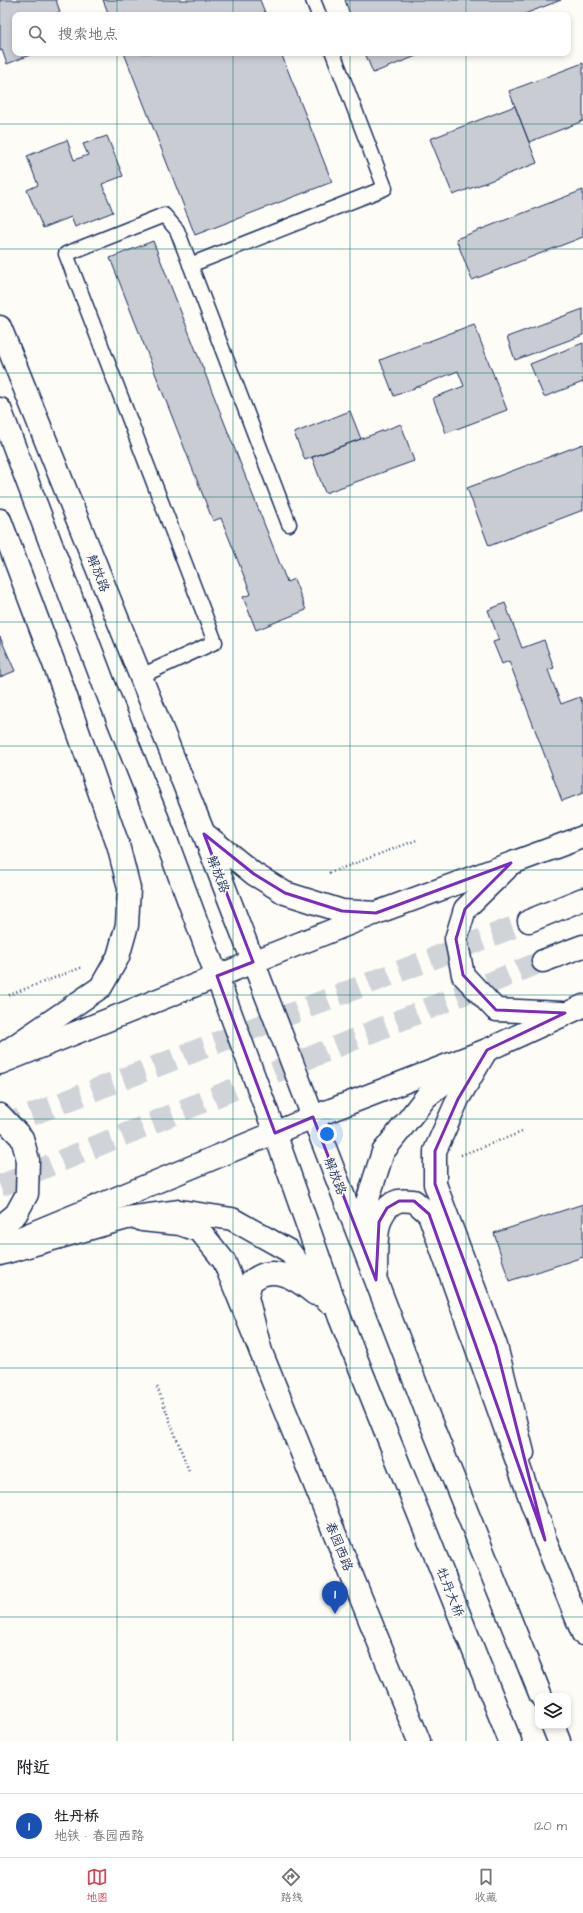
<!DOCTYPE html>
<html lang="zh">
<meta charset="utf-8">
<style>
:root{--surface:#fff;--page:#f6f6f6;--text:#202124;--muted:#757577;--line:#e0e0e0;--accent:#d1495b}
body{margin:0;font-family:"Architects Daughter","LXGW WenKai TC",sans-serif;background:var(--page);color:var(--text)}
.controls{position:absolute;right:12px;bottom:12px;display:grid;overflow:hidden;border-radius:8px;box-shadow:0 2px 6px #0003}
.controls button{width:36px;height:36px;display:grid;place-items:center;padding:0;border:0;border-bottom:1px solid var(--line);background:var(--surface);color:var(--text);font:20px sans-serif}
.you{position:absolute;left:327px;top:1134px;width:14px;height:14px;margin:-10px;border:3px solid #fff;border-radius:50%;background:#1a73e8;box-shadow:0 0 0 6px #1a73e833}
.badge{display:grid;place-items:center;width:26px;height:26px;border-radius:50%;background:var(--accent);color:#fff;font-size:13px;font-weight:700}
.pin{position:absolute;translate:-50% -33px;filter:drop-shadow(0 1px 2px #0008)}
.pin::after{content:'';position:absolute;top:21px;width:14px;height:12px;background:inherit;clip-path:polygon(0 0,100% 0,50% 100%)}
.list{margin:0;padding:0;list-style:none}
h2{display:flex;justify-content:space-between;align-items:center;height:52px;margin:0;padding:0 16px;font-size:17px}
h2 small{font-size:13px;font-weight:400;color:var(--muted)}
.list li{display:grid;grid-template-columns:26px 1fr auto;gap:12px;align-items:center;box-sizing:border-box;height:64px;padding:0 16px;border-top:1px solid var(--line)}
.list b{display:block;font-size:15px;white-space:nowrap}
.list p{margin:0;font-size:13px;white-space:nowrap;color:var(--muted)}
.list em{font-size:13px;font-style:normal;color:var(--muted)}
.icon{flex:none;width:22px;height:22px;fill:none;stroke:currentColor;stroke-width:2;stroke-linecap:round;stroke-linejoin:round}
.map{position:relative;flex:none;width:583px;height:1741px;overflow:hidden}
.search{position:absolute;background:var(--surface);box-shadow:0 2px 6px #0003;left:12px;right:12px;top:12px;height:44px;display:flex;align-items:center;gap:10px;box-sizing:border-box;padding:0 14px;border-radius:8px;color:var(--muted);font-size:15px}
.sheet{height:116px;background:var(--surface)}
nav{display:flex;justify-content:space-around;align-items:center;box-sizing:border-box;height:56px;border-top:1px solid var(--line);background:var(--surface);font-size:11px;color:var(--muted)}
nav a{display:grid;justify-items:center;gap:2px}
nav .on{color:var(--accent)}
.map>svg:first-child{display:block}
</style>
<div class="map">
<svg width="583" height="1741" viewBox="0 0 583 1741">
<rect width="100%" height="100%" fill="#fdfcf7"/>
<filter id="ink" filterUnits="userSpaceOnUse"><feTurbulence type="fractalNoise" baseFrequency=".025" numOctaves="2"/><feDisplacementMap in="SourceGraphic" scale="8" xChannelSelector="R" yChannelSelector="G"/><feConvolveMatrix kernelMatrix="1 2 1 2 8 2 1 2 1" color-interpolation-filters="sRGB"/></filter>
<g filter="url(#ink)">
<path fill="#c9ccd3" stroke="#1b2f5e" d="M0,0H56L60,12L51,15H15V53H35L7,64L2,50L0,51Z
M103,0H260L266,15H109Z
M345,0H561L522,15H350Z
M124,53H281L332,182L195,235Z
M365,53H424L373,73Z
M583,63V121L529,142L509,91Z
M515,106L537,163L453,195L430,139Z
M107,136L123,176L102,184L113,212L75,227L71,217L43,228L27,190L38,185L27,156L67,140L74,160L88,155L83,144Z
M583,190V237L472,280L456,239Z
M153,241L287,582L294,579L306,610L256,630L243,597L251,594L221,518L213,521L110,258Z
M583,309V335L515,360L507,337Z
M474,324L507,410L446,433L433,398L464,386L458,371L394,396L380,360Z
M583,343V382L544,397L530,364Z
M350,411L361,439L305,460L294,433Z
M401,424L414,461L325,493L312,457Z
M583,444V510L489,546L467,488Z
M505,603L522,648L544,640L554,668L548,670L561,704L580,697L583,705V793L562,801L509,661L502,664L493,642L499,640L488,610Z
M0,637L15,671L0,677Z
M583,1204V1257L509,1281L494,1233Z"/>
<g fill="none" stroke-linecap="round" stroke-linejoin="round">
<path stroke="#d0d3d8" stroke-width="22" stroke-dasharray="22 11" stroke-linecap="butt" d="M0,1127L529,921
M0,1186L543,961"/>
<g stroke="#1b2f5e" stroke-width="17">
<path id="service" d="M313,0L319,15
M190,265L385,188L333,53
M141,676L215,642L66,254L164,215L177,230L289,524"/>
</g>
<g stroke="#1b2f5e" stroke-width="25">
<path id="tertiary" d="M486,1051L458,1099L435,1151V1184L496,1346L523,1453
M142,1220L180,1224L200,1231L224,1261L419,1741
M540,1522L545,1540L583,1634"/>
</g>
<g stroke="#1b2f5e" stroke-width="25">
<path id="secondary" d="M506,869L465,909L456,939L463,975L496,1010L562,1013
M0,1063L376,913L583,837
M0,1115L22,1138L28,1160L27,1194L16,1214L0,1227
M1,1246L313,1117L487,1050L583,1006"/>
</g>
<g stroke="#1b2f5e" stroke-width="25">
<path id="primary" d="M0,327L204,834L431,1423L541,1696
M0,409L105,687L168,845L275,1133L340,1318L510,1741
M0,520L59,677L118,845L129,888L127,925L118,957L101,987L0,1056
M206,835L254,874L285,893L342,911L376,913
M529,921L583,899
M543,961L583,946
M371,1243L366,1205L383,1152L426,1097L487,1050
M0,1254L127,1218L180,1211L232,1219L289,1251L328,1302
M376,1272C377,1250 372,1210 398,1201C403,1200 409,1201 414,1201L429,1214L545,1540
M261,1352L247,1297L251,1281C255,1279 260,1275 265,1274C282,1269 303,1284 315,1294
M553,1726L559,1741"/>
</g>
<path stroke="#1b2f5e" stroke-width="2.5" stroke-dasharray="1 3" stroke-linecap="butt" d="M329,873L417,840
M9,995L83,967
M461,1155L522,1132
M157,1387L189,1471"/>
<use href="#service" stroke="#fdfcf7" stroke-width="14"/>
<use href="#tertiary" stroke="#fdfcf7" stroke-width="22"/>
<use href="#secondary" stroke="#fdfcf7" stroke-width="22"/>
<use href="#primary" stroke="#fdfcf7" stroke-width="22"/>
</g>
</g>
<path fill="none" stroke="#7b2cbf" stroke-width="3" stroke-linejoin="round" d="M204,834L254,874L285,893L342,911L376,913L511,863L465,909L456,939L463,975L496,1010L565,1013L487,1050L458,1099L435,1151V1184L496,1346L545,1540L429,1214L414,1201H399L387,1208L379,1222L376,1280L313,1117L275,1133L217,976L253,962Z"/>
<path fill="none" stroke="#0f766e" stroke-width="1" stroke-opacity="0.55" d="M117,0V15M233,0V15M350,0V15M466,0V15M117,53V1741M233,53V1741M350,53V1741M466,53V1741M0,124H583M0,249H583M0,373H583M0,497H583M0,622H583M0,746H583M0,870H583M0,995H583M0,1119H583M0,1244H583M0,1368H583M0,1492H583M0,1617H583"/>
<g text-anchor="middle" stroke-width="3.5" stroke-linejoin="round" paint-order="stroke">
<g font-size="13" fill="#1b2f5e" stroke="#fdfcf7">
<text transform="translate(99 573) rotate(68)" y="5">解放路</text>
<text transform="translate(219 874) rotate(69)" y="5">解放路</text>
<text transform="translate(336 1176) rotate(69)" y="5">解放路</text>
<text transform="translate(340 1546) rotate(68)" y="5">春园西路</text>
<text transform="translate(451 1592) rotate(68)" y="5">牡丹大桥</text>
</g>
</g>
</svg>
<div class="controls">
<button><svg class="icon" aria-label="layers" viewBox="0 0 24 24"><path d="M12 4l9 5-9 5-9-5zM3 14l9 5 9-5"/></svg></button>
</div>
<div class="you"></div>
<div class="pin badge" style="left:335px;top:1614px;background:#1a4fb4">1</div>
<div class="search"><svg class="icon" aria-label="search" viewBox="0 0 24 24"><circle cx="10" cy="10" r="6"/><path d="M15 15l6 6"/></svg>搜索地点</div>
</div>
<section class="sheet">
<h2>附近<small></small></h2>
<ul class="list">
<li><span class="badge" style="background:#1a4fb4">1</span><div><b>牡丹桥</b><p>地铁 · 春园西路</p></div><em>120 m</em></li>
</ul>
</section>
<nav>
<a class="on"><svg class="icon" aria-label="map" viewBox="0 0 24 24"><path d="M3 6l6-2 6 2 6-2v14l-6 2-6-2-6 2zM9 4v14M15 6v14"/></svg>地图</a>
<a><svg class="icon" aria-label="directions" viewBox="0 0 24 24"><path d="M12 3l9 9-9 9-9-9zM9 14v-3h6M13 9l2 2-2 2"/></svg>路线</a>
<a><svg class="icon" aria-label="saved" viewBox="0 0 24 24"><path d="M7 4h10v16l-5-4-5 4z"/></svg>收藏</a>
</nav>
